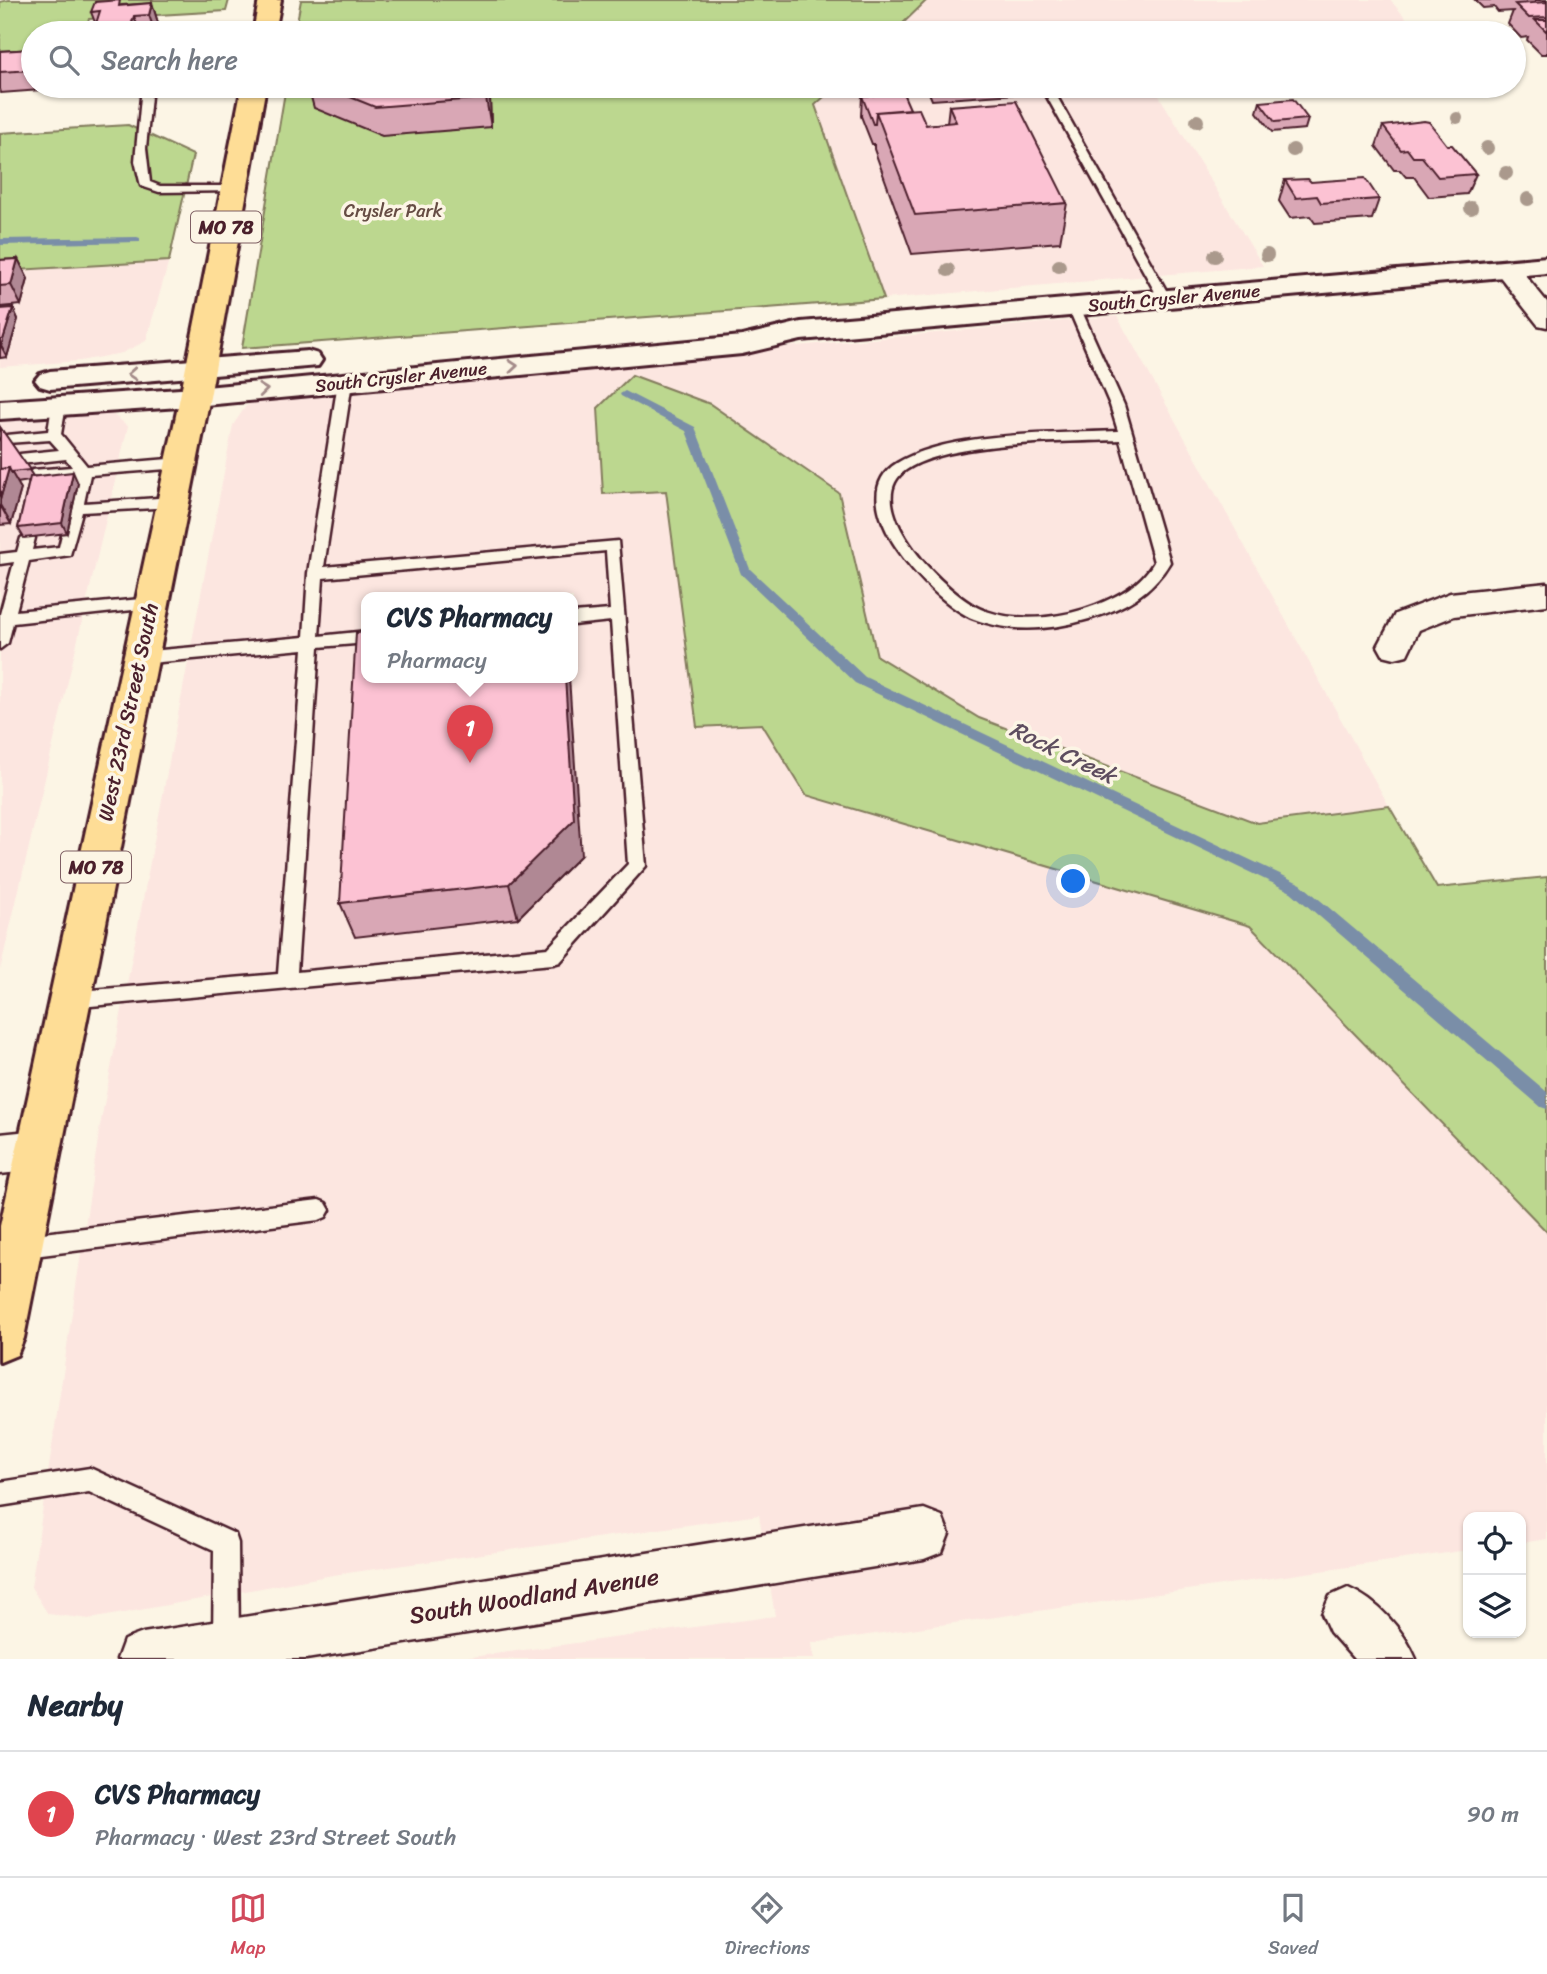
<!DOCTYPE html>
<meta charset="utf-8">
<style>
:root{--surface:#fff;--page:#f6f6f7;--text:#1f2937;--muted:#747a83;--line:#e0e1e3;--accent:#d1495b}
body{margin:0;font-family:Sriracha,sans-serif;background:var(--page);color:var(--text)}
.controls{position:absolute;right:21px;bottom:21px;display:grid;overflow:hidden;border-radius:14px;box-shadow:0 2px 5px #0004}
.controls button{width:63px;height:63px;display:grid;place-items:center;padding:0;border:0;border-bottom:2px solid var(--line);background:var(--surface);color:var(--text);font:35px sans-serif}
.you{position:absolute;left:1074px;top:882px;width:24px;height:24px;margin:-18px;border:5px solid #fff;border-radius:50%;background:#1a73e8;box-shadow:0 0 0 10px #1a73e833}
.badge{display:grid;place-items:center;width:46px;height:46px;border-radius:50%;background:var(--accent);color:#fff;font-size:23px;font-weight:700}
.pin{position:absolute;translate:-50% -58px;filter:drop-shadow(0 2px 4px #0008)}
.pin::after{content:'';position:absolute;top:37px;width:24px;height:21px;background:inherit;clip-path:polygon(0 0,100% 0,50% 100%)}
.popup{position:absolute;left:361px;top:592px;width:217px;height:91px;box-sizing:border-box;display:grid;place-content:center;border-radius:14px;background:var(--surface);filter:drop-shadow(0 2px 5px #0005);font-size:23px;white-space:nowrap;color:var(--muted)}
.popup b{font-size:26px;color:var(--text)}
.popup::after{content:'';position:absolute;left:50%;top:100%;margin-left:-14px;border:14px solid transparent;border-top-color:var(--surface)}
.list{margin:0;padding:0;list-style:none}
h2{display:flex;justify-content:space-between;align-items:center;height:91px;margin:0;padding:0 28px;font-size:30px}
h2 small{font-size:23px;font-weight:400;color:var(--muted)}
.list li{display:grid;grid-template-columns:46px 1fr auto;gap:21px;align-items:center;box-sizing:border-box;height:126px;padding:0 28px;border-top:2px solid var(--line)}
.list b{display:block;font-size:26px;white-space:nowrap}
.list p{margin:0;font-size:23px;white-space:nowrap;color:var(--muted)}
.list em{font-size:23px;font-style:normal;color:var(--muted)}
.icon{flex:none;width:38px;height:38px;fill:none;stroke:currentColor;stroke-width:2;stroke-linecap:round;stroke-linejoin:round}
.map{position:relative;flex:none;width:1547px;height:1659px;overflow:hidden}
.search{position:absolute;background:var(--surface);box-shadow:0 2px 5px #0004;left:21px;right:21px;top:21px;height:77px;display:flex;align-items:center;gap:18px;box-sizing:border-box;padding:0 24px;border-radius:38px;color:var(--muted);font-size:26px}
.sheet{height:217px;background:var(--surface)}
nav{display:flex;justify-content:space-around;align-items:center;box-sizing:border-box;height:98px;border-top:2px solid var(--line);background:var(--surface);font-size:19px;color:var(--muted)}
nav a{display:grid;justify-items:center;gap:4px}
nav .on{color:var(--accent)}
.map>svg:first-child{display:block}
</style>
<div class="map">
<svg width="1547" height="1659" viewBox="0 0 1547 1659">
<rect width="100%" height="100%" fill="#fcf5e5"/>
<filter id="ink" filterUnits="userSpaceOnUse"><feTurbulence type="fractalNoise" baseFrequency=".0143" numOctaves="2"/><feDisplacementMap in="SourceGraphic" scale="14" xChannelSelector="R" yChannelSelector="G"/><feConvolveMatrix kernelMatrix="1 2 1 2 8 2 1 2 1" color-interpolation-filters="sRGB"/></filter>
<g filter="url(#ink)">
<path fill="#fce6e0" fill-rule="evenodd" d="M927,0H1390L1413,26L1323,33H893Z
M836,86H1153L1263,266L884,299L815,104Z
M169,261L146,341L122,353L80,361L0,367V271Z
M1117,316L1389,806L1257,823L979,718L877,656L839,493L710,404L632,376L603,494L666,490L697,727L762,724L806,795L1250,926L1547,1232V1539L1521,1543V1517H1468V1550L812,1643L814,1659H457L775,1616L759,1515L333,1575L90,1619L48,1614L31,1587L100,1126L233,425L246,406L264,396ZM367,597H573V677H367Z
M82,409L111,413L128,426L0,970V417Z"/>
<path fill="#bcd78f" stroke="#837b5d" stroke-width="2" d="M8,0H229L226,11L89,19L83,33H33V70L0,72V2Z
M301,0H927L893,33H295Z
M286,86H836L815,105L884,299L242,348Z
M128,125L193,155L169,261L0,271V133Z
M632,375L710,404L839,493L877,656L979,718L1257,823L1389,806L1437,888L1547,877V1232L1250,926L806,795L762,724L697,727L666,491L603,494L598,408Z"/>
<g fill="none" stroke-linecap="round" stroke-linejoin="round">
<path fill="#7a8ea8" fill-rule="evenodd" d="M137,237L140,238V242L0,245V239Z
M625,391L695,427L750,569L865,677L1301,884L1547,1092V1109L1541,1107L1291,892L855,683L741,574L686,431L621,396L620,394Z"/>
<g stroke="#4a1f2b" stroke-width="5">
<path id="service" d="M142,86H152L146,148L150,182L160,186H234L238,187V191L159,192L141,186L135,161Z
M1041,86H1051L1171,299L1169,302L1165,303L1159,299Z
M1074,303L1080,307L1124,405L1170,562C1152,593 1123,609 1089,619C1052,630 1011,633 974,619C933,603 836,500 897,463C950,431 1056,434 1118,431L1110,405L1068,307ZM1120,440L1154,562C1141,584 1119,596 1096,605C1063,618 1020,623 986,611C950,600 856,505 906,470C948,441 1067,442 1120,440Z
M345,378L352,382L324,567L618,541L646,866L560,962L553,964L69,1008L62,1006L59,1000L62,994L69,992L278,974L303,649L139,664L131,658L139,652L304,637L308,573L338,382ZM606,551L610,610L573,613V625L611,621L628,864L548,948L297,972L319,647L367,643V631L319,636L323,578Z
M59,402L66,406L61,434L87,466L180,458L187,463L180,468L90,475L84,503L173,497L180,502L173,507L82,512L70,555L29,561L16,611L151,598L159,603L151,608L13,623L8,643L0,649V614L14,562L0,564V554L17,552L21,538L28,533L35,538L32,550L59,547L76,476L27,478L25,475L32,470L72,467L66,459L20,464L13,459L20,454L59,450L50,440L7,443L0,439L7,435L48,431L52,406Z
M319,1200L326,1203L330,1210L326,1217L319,1220L18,1258L10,1254L7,1247L10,1240L18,1236Z
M90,1468L235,1534L238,1543L239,1642L235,1651L226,1655L217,1651L213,1642L214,1550L89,1492L0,1506V1482Z"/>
</g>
<g stroke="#4a1f2b" stroke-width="5">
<path id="minor" d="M1507,261L1516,264L1547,302V327L1538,325L1494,269L1498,264Z
M1547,583V605L1454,616L1419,630L1407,655L1395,658L1383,655L1378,646L1395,614L1450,593Z
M38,1130L53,1136L59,1150L53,1164L38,1170L0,1174V1134Z
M924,1509L942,1516L949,1534L942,1552L924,1559L306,1659H117L124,1640L143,1633Z
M1348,1588C1377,1600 1404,1630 1416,1659H1354L1330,1632L1322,1614L1330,1596Z"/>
</g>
<g stroke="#4a1f2b" stroke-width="6">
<path id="secondary" d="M1547,257V273L801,340L742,354L195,406L0,419V401L195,388L742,336L801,322Z
M308,351L318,354L322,360L318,366L50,389L40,386L35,380L40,374L50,371Z"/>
</g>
<g stroke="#4a1f2b" stroke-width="6">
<path id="primary" d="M259,0H281L275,33H253Z
M242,86H266L210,397L24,1338L17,1355L0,1362V1226L180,397Z"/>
</g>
<use href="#service" fill="#fcf5e5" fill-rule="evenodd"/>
<use href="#minor" fill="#fcf5e5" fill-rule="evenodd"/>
<use href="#secondary" fill="#fcf5e5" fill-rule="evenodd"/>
<use href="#primary" fill="#fedd96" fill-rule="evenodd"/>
</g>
<g fill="#aa998c">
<circle cx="1457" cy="118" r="6"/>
<circle cx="1197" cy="121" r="7"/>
<circle cx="1487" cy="148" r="7"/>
<circle cx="1293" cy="150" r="7"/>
<circle cx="1506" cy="173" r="7"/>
<circle cx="1528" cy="199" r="7"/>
<circle cx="1471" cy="208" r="7"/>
<circle cx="1267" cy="255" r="7"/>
<circle cx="1215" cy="256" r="7"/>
<circle cx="1059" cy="266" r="7"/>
<circle cx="948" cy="270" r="7"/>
</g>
<path fill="#d9a7b5" stroke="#4a1f2b" stroke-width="2" d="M1475,0H1547V54H1541L1527,40L1528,37L1521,38L1508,24L1513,11L1498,12L1494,7L1483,8Z
M152,3L158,23L156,33H93L96,25L91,12L122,5Z
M33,49V86H55L54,89L1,93L0,89V51Z
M308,86H488L490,98L491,127L382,136L314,108Z
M926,86H1032L1031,93L932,100Z
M862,96L910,109L926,125L947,123L949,106L1067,203L1060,242L912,254L874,149V144H872L861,116Z
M1260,102L1308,119L1305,129L1272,132L1257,112Z
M1383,126L1447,145L1476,174L1467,194L1429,197L1414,177H1406L1400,170H1394L1376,146Z
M1285,180L1311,182L1379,199L1372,219L1315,223L1310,216L1290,218L1279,201Z
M18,259L28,279L21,305L0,307V260Z
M13,308L18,319L7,357L0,358V309Z
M0,427L33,476L78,483L67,533L24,538L18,528L29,481L17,483L21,489L11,524L0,525Z
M581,855L518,918L355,937L340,903Z"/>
<path fill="#b08894" stroke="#4a1f2b" stroke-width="2" d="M152,3L158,23L156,33H155L149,15Z
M134,16L140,33L129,32Z
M486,86H488L490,98L491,127L486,98Z
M18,259L28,279L21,305L11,285Z
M13,308L18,319L7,357L1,346Z
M9,468L21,489L11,524L0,505V500Z
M73,472L78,483L67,533L62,523Z
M565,677H569L581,855L518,918L509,884Z"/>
<path fill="#fcc2d3" stroke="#4a1f2b" stroke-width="2" d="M120,0L119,6L152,3L149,15L134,16L129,32L93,33L100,11L91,12L95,2Z
M1547,2V17L1529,18L1515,4Z
M1535,20H1547V32Z
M356,23L355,33H311L312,26Z
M33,49V70L0,72V51Z
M323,86H486V98L375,107Z
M903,93L910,109L876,112L875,124H873L862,96Z
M1293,99L1308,119L1275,122L1260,102Z
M1016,101L1067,203L915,215L876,112L919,109L926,125L956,122L949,106Z
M1424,121L1429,122L1447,145H1452L1476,174L1438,177L1422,157H1413L1407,149L1401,150L1383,126Z
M1365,178L1379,199L1321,203L1317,196L1296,198L1285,180L1308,179L1311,182Z
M18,259L11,285L0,286V260Z
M13,308L1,346L0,347V309Z
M0,427L30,470L11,472L9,468L0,469Z
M9,468L0,500V469Z
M73,472L62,523L18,528L30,477Z
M367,632V677H565L574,820L509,884L340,903L356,633Z"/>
<defs><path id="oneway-chevron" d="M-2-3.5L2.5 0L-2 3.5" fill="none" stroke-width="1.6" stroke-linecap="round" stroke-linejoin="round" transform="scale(1.75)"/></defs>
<g stroke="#a38a88">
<use href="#oneway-chevron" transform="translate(513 366) rotate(-5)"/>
<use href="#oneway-chevron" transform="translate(132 374) rotate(176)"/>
<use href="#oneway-chevron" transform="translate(263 390) rotate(-6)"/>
</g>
</g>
<g text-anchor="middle" stroke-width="7" stroke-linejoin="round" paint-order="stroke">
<g font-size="18" fill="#664d44" stroke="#fcf5e5">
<text x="393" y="217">Crysler Park</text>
</g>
<g font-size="18" fill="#4a1f2b" stroke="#fcf5e5">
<text transform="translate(1174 298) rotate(-5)" y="6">South Crysler Avenue</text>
<text transform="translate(401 377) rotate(-6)" y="6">South Crysler Avenue</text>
</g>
<g fill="#fcf5e5" stroke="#7f5f63" stroke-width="2">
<rect x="191" y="211.5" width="70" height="31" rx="5"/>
<rect x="61" y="851.5" width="70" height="31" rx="5"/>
</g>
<g font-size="19" font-weight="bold" fill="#4a1f2b">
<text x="226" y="234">MO 78</text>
<text x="96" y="874">MO 78</text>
</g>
<g font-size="21" fill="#4a1f2b" stroke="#fcf5e5">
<text transform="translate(128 712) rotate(-78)" y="7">West 23rd Street South</text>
</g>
<g font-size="23" font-style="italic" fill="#5e4d5f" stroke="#fcf5e5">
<text transform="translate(1063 752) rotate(26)" y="8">Rock Creek</text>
</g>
<g font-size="24" fill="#4a1f2b" stroke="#fcf5e5">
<text transform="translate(534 1596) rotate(-9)" y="8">South Woodland Avenue</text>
</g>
</g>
</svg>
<div class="controls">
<button><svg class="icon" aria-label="locate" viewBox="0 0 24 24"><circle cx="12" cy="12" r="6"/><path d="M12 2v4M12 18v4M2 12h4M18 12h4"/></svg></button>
<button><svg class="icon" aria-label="layers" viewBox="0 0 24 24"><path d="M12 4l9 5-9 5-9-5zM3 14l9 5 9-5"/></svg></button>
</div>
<div class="you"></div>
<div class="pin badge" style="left:470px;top:763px;background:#e0444e">1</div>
<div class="popup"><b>CVS Pharmacy</b>Pharmacy</div>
<div class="search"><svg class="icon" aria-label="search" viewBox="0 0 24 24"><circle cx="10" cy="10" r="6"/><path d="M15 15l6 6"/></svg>Search here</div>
</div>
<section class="sheet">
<h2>Nearby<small></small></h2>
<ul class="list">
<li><span class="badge" style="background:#e0444e">1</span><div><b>CVS Pharmacy</b><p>Pharmacy · West 23rd Street South</p></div><em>90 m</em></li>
</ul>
</section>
<nav>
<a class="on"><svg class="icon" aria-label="map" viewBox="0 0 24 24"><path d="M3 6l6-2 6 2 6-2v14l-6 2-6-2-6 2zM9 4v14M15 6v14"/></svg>Map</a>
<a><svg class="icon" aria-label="directions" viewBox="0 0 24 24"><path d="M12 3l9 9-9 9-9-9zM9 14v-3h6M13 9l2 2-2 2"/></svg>Directions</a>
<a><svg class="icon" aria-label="saved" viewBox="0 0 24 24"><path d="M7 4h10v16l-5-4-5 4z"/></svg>Saved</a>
</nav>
